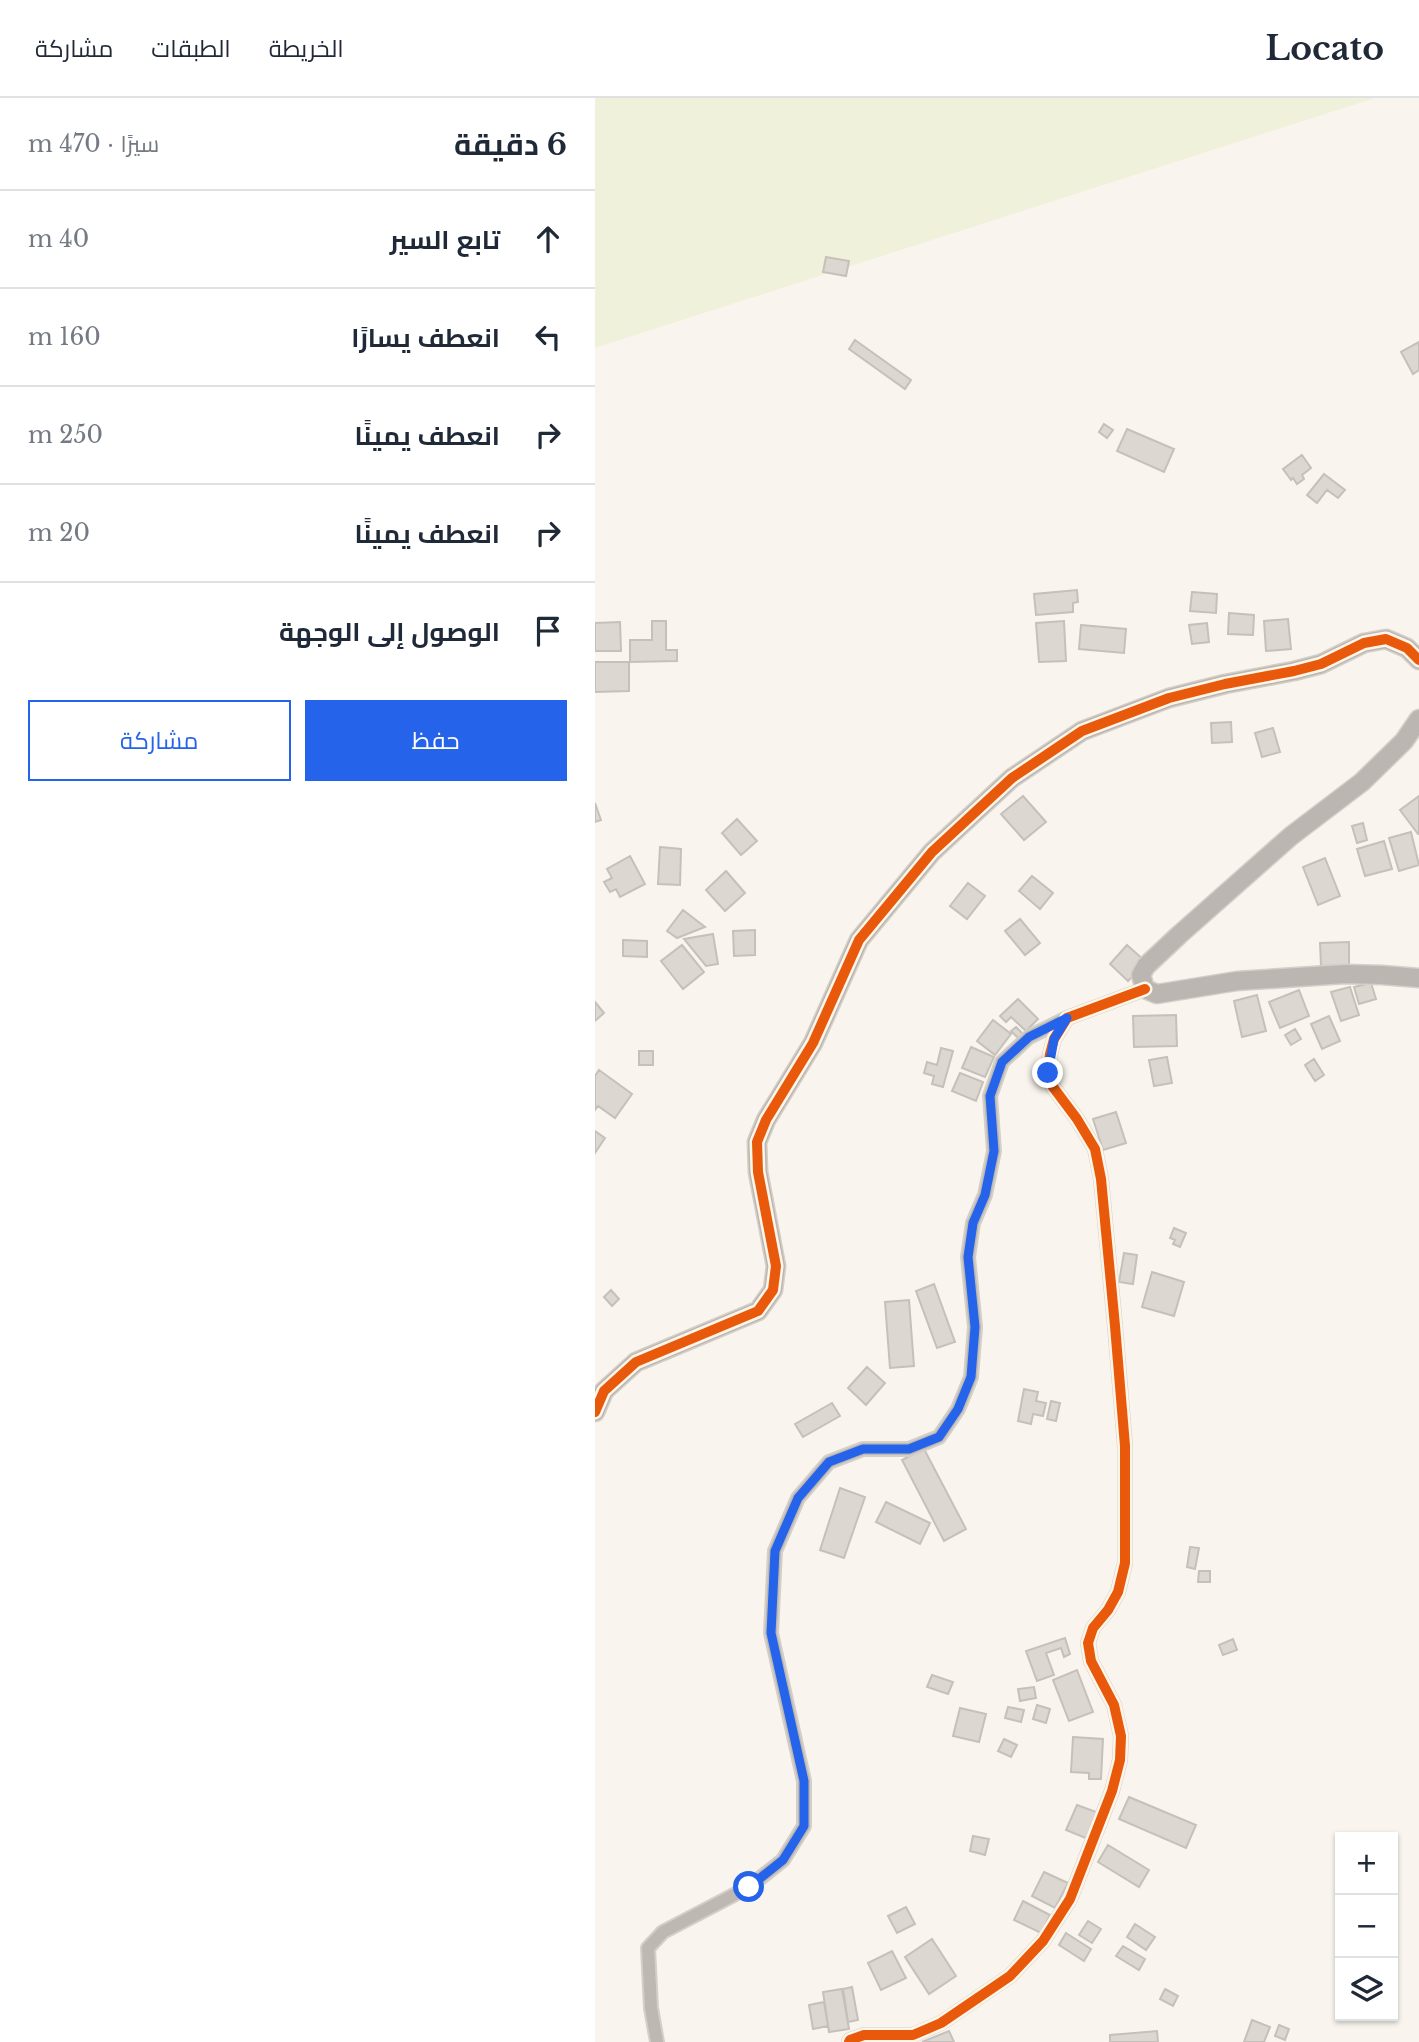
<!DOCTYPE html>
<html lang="ar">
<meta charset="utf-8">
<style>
:root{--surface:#fff;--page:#f6f6f7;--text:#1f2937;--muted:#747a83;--line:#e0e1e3;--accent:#2563eb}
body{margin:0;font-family:"Libre Baskerville",Cairo,serif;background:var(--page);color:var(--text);direction:rtl}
.controls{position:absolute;right:21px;bottom:21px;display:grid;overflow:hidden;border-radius:0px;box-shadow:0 2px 5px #0004}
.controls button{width:63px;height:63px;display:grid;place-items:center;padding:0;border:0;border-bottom:2px solid var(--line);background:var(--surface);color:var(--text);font:35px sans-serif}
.stop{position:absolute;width:21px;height:21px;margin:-16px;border:5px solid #2563eb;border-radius:50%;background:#fff}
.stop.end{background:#2563eb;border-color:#fff;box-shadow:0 2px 7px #0008}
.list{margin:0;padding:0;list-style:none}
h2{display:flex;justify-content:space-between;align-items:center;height:91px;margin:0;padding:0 28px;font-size:30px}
h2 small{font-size:23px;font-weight:400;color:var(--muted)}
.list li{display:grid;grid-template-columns:46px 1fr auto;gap:21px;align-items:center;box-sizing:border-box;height:98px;padding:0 28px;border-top:2px solid var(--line)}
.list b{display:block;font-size:26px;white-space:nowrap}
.list em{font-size:23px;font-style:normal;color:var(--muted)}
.actions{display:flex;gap:14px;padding:21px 28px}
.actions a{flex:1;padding:16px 0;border:2px solid var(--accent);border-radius:0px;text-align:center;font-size:24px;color:var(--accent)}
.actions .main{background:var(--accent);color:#fff}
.icon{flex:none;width:38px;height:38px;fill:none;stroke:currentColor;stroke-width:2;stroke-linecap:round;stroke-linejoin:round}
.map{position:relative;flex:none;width:824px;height:1944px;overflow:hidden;direction:ltr}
header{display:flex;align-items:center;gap:42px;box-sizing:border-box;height:98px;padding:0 35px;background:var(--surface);border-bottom:2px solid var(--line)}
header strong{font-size:33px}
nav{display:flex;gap:38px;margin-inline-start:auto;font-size:24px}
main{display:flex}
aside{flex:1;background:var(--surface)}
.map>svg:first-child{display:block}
</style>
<header>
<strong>Locato</strong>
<nav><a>الخريطة</a><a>الطبقات</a><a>مشاركة</a></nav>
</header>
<main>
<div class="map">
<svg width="824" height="1944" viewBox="0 0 824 1944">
<rect width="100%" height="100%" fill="#f9f5ee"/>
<path fill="#f0f1da" d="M0,0H780L0,250Z"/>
<path fill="#dcd7d0" stroke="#c5c1ba" stroke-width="2" d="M231,159L254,163L251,178L228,174Z
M260,242L316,282L310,291L254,251Z
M824,244V272L818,276L806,254Z
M509,326L518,332L512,340L504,334Z
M532,331L579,351L569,374L522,353Z
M707,357L716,370L707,377L709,381L702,386L698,380L696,382L688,371Z
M729,376L750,392L743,400L732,392L722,405L712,397Z
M482,492L483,504L478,505V514L441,517L439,496Z
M597,494L622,496L621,515L595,513Z
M634,515L659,517L658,537L633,536Z
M693,521L696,551L671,553L669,523Z
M57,523H71V552H82V563L35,564V542H57Z
M469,523L471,563L444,564L441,525Z
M25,524L26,553H0V525Z
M612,525L614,544L597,546L594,527Z
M486,527L531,531L529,555L484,551Z
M0,564H34V593L0,594Z
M636,624L637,644L617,645L616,625Z
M678,630L685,654L667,659L660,635Z
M428,698L451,724L429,742L406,716Z
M824,698V735L823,736L805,712Z
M0,705L6,722L0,724Z
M142,721L162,743L146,757L127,735Z
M768,725L772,742L762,745L757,728Z
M816,734L824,767L804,773L794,740Z
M789,743L797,771L770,778L762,751Z
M65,749L86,751L85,787L63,786Z
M35,758L50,786L25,799L21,791L15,794L9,784L17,780L12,771Z
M730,760L745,798L723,807L708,769Z
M131,773L150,795L130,813L111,792Z
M437,778L458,795L445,811L424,793Z
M373,785L390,798L372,821L355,808Z
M88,812L110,829L82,840L72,833Z
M425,821L445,845L430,857L410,833Z
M160,832V857L139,858L138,833Z
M118,836L123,866L111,868L89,841Z
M28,842L52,843V859L28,858Z
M754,844V867L726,868L725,845Z
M87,847L109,874L88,891L66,863Z
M532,847L551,864L533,883L515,866Z
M776,885L781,901L764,906L759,889Z
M755,889L764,917L746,923L736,894Z
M704,892L714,918L685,930L674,904Z
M662,897L671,933L647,939L639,903Z
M423,901L443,921L431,933L416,919L411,924L405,918Z
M0,904L9,915L0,923Z
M581,917L582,948L539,949L538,918Z
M734,918L745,943L727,951L716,926Z
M398,922L416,936L400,957L382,943Z
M421,929L428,936L423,940L416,933Z
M700,931L706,941L696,947L690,937Z
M376,949L399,959L390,979L367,970Z
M346,950L358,953L348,989L337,986L339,978L329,975L332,964L342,967Z
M44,953H58V967H44Z
M572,959L577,985L559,988L554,962Z
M719,961L729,977L720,983L710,967Z
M4,972L37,996L20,1020L3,1008L0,1012V978Z
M365,975L388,984L381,1003L357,993Z
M521,1014L531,1045L508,1052L498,1021Z
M0,1033L10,1040L0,1055Z
M579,1130L591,1135L585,1149L578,1146L580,1142L575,1140Z
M529,1155L542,1157L538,1186L524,1184Z
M557,1174L589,1184L579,1218L547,1209Z
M339,1186L360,1244L342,1250L321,1193Z
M16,1192L24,1201L17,1208L9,1199Z
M314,1202L319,1268L295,1270L290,1204Z
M272,1269L290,1285L271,1307L253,1290Z
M429,1291L443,1294L441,1303L451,1305L448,1318L438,1316L436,1326L423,1323Z
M456,1303L465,1305L461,1323L452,1321Z
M237,1305L245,1318L208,1339L200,1326Z
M329,1351L371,1431L349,1443L307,1362Z
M245,1390L270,1399L249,1460L225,1452Z
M291,1404L335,1425L325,1446L281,1424Z
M595,1449L604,1450L600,1471L592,1469Z
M604,1473H615V1484H603Z
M470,1540L475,1556L469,1559L466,1550L451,1555L459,1577L442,1583L431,1553Z
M638,1541L642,1552L628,1557L624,1547Z
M482,1572L498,1614L474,1623L458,1582Z
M337,1577L358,1584L353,1596L332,1589Z
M439,1589L441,1600L425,1603L423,1591Z
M442,1607L455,1611L451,1625L438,1621Z
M413,1609L429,1612L426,1624L410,1620Z
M365,1610L391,1616L384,1644L358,1638Z
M478,1639L508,1641L506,1681H494V1675L476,1674Z
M409,1641L422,1647L416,1659L403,1653Z
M534,1699L601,1727L591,1750L524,1721Z
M482,1707L504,1715L493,1741L471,1732Z
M378,1738L394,1741L390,1757L375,1753Z
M513,1747L554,1772L544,1789L503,1764Z
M449,1774L473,1785L460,1810L437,1798Z
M428,1803L455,1817L446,1835L419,1822Z
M311,1809L320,1826L302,1835L293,1818Z
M493,1823L506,1831L497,1845L484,1837Z
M540,1826L560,1839L551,1852L532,1839Z
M471,1835L496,1851L489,1863L464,1847Z
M337,1841L361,1878L334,1896L310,1859Z
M528,1848L550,1861L544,1872L521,1858Z
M297,1853L311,1880L286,1892L273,1865Z
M257,1889L263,1922L253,1924L248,1891Z
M247,1891L254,1931L234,1934L228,1894Z
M570,1891L583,1898L578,1908L565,1901Z
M229,1904L233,1928L218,1931L214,1907Z
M657,1922L675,1929L669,1944H649Z
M684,1927L694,1931L690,1942L680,1938Z
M354,1933L359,1944H327Z
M562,1933L563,1944H515V1937Z"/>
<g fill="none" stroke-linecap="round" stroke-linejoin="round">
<g stroke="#d3cfc9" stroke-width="16">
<path id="street" d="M62,1944L56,1910L53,1850L68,1834L154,1789L188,1762L209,1728V1683L176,1535L180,1453L203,1400L234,1364L268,1351H314L344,1339L363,1311L376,1279L380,1229L373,1159L378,1125L390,1097L399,1053L395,998L407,964L434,939L470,921
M254,1944L255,1942L269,1937H318L346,1925L415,1878L448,1843L475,1801L517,1693L525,1662L526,1638L519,1607L496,1563L493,1545L498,1530L513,1512L523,1494L530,1465V1348L520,1228L506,1081L500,1051L482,1021L458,989L453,975L455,956L459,941L472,920L550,891"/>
</g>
<g stroke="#d3cfc9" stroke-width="21">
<path id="secondary" d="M824,621L809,643L767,684L696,738L584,837L551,868L546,877L550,891L562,896L642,883L750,876L787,877L824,880
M0,1314L9,1293L41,1264L163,1213L178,1192L181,1168L163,1074L162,1044L171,1022L218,945L264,842L337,754L417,680L487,633L574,600L630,586L699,573L726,566L769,545L791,541L812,550L824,562"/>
</g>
<use href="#street" stroke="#bdb8b2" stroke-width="12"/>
<use href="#secondary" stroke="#bcb6b2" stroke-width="18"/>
<g stroke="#fef6e9" stroke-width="15">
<path id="cycleway" d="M0,1314L9,1293L41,1264L163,1213L178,1192L181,1168L163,1074L162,1044L171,1022L218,945L264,842L337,754L417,680L487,633L574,600L630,586L699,573L726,566L769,545L791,541L812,550L824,562
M254,1944L255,1942L269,1937H318L346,1925L415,1878L448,1843L475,1801L517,1693L525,1662L526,1638L519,1607L496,1563L493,1545L498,1530L513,1512L523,1494L530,1465V1348L520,1228L506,1081L500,1051L482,1021L458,989L453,975L455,956L459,941L472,920L550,891"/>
</g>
<use href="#cycleway" stroke="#e8590c" stroke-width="10"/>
</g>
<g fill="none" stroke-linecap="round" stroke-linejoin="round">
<path stroke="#2563eb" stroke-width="9" d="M154,1789L188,1762L209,1728V1683L176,1535L180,1453L203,1400L234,1364L268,1351H314L344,1339L363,1311L376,1279L380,1229L373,1159L378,1125L390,1097L399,1053L395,998L407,964L434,939L472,920L459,941L453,975"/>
</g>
</svg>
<div class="controls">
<button>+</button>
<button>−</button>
<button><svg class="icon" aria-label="layers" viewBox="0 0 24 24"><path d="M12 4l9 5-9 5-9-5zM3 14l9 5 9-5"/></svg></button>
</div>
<div class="stop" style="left:154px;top:1789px"></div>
<div class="stop end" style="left:453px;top:975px"></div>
</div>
<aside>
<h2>6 دقيقة<small>سيرًا · 470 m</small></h2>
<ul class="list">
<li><svg class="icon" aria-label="ahead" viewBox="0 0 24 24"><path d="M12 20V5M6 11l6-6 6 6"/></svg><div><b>تابع السير</b></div><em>40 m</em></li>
<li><svg class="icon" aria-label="left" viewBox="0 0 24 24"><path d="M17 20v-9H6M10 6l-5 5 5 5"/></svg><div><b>انعطف يسارًا</b></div><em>160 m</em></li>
<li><svg class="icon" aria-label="right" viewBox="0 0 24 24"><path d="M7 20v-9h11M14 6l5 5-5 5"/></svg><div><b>انعطف يمينًا</b></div><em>250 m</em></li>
<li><svg class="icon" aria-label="right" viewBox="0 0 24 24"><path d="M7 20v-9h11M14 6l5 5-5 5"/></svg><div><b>انعطف يمينًا</b></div><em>20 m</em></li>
<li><svg class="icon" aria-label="arrive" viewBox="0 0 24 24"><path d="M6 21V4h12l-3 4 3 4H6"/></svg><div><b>الوصول إلى الوجهة</b></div></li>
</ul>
<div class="actions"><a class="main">حفظ</a><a>مشاركة</a></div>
</aside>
</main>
